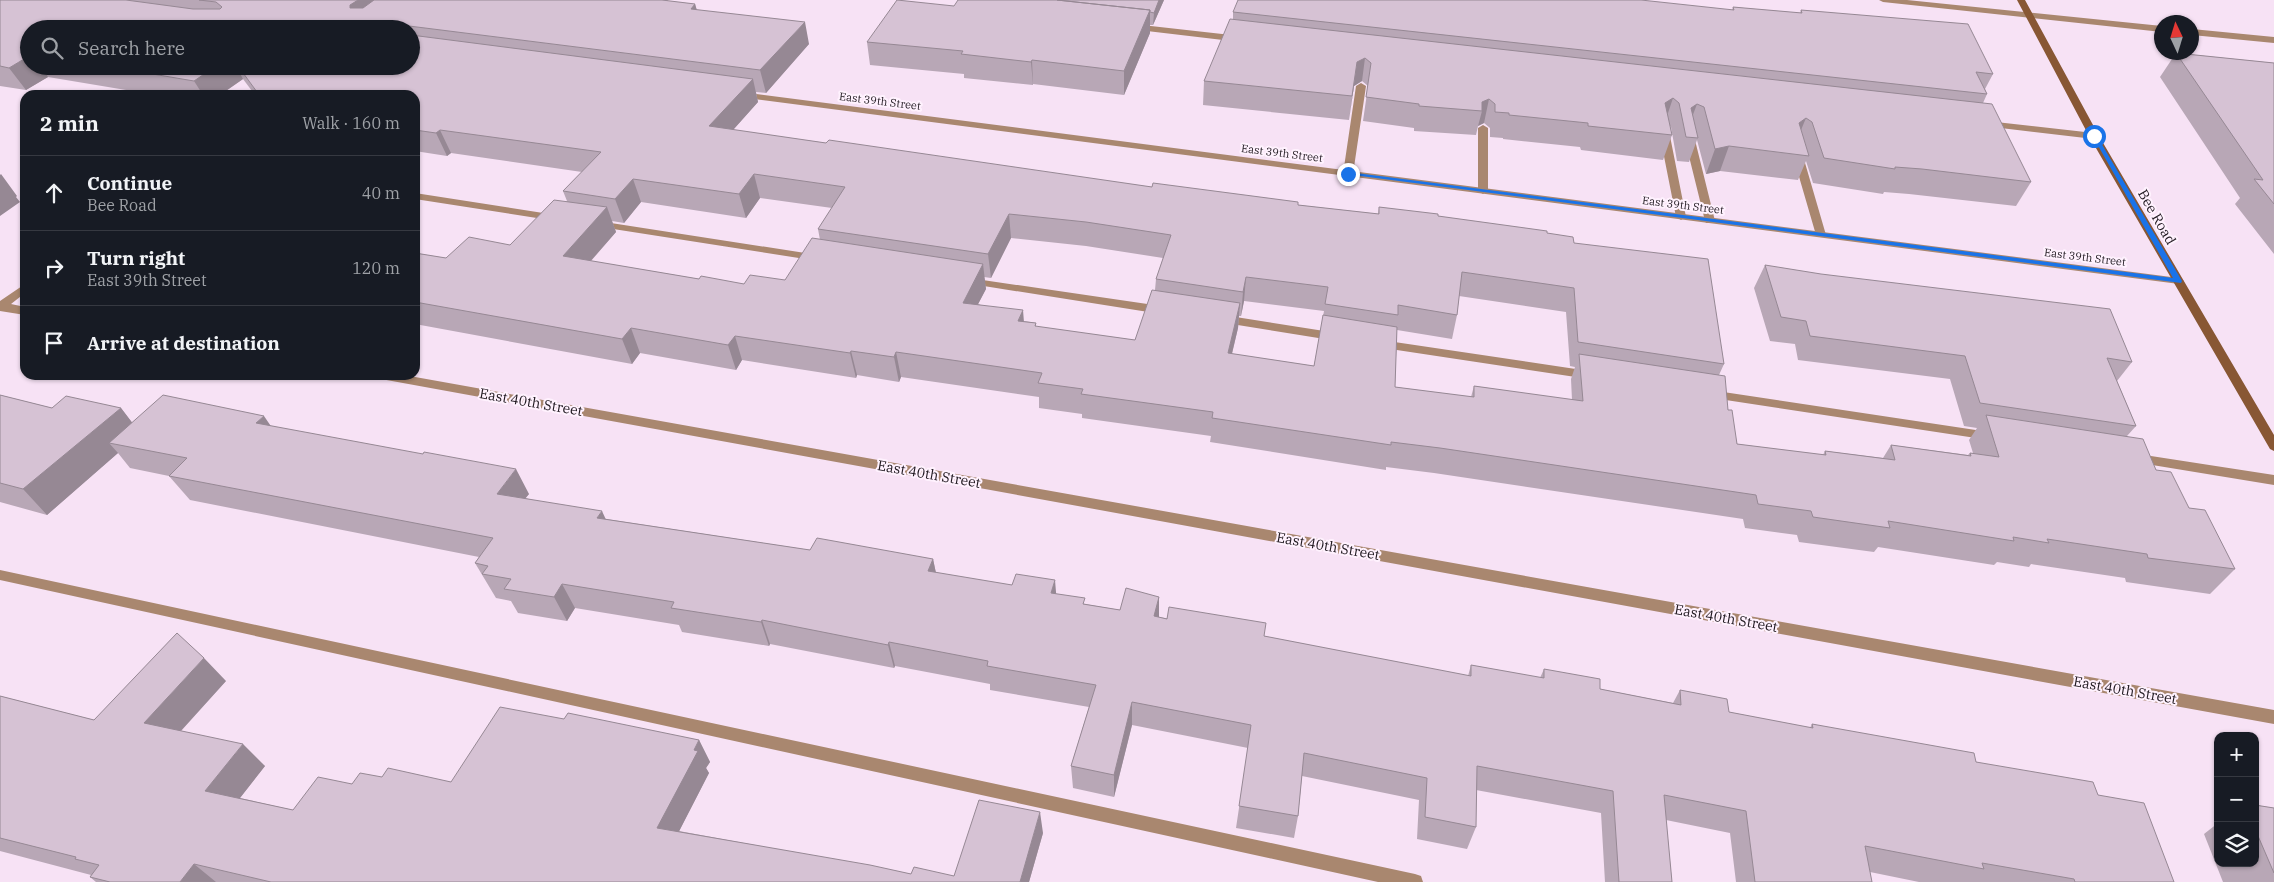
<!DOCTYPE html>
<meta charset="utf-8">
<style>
:root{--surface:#171b24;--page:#20242c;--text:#f1f3f6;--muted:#9ea1a6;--line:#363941}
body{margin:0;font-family:"IBM Plex Serif",serif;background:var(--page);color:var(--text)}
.controls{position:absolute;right:15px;bottom:15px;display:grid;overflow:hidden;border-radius:10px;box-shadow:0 1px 4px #0004}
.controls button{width:45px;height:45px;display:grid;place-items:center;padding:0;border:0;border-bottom:1px solid var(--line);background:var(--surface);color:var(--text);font:25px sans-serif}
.compass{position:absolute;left:2154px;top:15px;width:45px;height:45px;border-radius:50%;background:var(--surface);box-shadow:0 1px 4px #0004;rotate:356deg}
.stop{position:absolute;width:15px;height:15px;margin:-11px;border:4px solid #1a73e8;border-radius:50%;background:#fff}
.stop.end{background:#1a73e8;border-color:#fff;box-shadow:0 1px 5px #0008}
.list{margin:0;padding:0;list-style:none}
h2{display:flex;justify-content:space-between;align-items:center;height:65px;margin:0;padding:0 20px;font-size:21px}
h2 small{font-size:16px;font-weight:400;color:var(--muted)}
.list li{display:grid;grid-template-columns:32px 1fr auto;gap:15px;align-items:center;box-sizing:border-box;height:75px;padding:0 20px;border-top:1px solid var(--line)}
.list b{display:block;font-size:19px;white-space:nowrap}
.list p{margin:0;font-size:16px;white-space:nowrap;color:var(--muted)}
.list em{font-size:16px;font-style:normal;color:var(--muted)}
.icon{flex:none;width:28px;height:28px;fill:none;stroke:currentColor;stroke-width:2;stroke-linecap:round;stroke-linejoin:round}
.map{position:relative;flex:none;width:2274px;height:882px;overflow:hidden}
.search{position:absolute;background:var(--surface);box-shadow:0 1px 4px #0004;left:20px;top:20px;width:400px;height:55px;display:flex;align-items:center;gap:12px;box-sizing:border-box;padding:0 18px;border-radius:28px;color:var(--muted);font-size:19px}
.panel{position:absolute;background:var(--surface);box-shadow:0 1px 4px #0004;left:20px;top:90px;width:400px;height:290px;border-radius:15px}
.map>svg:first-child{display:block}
</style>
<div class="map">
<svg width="2274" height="882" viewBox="0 0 2274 882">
<rect width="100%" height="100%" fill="#f7e2f5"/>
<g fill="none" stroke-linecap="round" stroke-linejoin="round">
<path fill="#a9876f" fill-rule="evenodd" d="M1133,24L1240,36L1244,39L1240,42L1130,29L1129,27Z
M1361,83L1366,86L1353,174L1348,177L1343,174L1356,86Z
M1987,121L2094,133L2099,136L2094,139L1984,126L1982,124Z
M1483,125L1488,128V191L1483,194L1478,191V128Z
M1664,128L1669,131L1686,217L1681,220L1676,217L1659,131Z
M1689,133L1694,136L1715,221L1714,223H1706L1705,221L1684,136Z
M1798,153L1803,156L1826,235L1825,237H1817L1816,235L1793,156Z
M415,193L556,215L561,218L556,221L415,199Z
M598,221L818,255L823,258L818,261L594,226V222Z
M969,278L1161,306L1167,310L1161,314L965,283L964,281Z
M1223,315L1337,333L1343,337L1337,341L1219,322L1217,319L1219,316Z
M1381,340L1589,371L1595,375L1589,379L1377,347L1375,344L1377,341Z
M1710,390L1989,432L1995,436L1989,440L1706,397L1704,394Z
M2138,454L2274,475V485L2134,462L2132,459L2134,456Z
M0,570L1415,874L1421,876L1423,882H1378L0,580Z"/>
<path fill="#a9876f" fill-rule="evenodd" d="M1879,0H1907L2162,26V32L1883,2Z
M2192,29L2274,37V43L2192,35Z
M741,92L2179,278L2184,281L2179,284L738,97L736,95Z
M25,284V293L11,304L25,307V315L0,311V301Z
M375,375H404L2274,710V724L381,379Z"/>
<path fill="#885734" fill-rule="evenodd" d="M2017,0H2025L2099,136L2274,435V451L2270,449L2089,136Z"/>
</g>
<path fill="#b8a7b6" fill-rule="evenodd" d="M0,0H668V1L695,4L697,10L809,44L766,93L756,92L758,102L733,130L826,143L1152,187L1298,205L1378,214L1379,207L1547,233L1574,243L1724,364L1719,375L1737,444L1823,455L1825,451L1883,458L1891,445L1968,455L1970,453H1973L1969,440L1977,428L1964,426L1950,379L1798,360L1795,344L1770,341L1754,288L1765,265L2132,362L2117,381L2136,426L2127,436L2189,508L2235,569L2210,594L2126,582L2125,578L2031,564L2029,567L1997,562L1994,565L1878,547L1874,552L1799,542L1797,535L1745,528L1743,519L1434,473L1386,467V470L1210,442L1211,436L1082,418V414L1039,408V397L901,377L899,382L857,375L856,378L742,360L736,370L640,353L632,364L415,324V253L446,258L510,245L567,201L563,191L582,172L451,153L447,156L415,151V95H255L243,79L220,95H156L48,77L26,90L0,86ZM29,29H411V66H29ZM760,198L832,208L818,229L820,240L785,280L744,284L699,279L591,261L616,232L612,221L624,223L641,202L746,218ZM1011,238L1086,246L1163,258L1156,279L1155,290L1135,340L1036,327V323L1024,321L978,304L986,289L984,277L991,278ZM1459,296L1566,312L1570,366L1575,367L1571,379L1572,400L1474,386L1471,397L1395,387L1397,330L1452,339L1457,315ZM1244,301L1324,311L1314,366L1232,354L1238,328L1239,316H1241Z
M1164,0L1153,25H1150V33L1124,95L1033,84V85L964,78V74L870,65L867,42L954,6L1029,1Z
M1733,7L1800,13L1801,10L1993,74L1985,89L1987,94L1983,103L2031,182L2016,206L1909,194L1884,192L1883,194L1813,183L1806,161L1798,180L1720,171L1706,174L1697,140L1689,162L1677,161L1671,127L1670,126L1672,135L1663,160L1581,150L1580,147L1503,139V138L1490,137V128L1484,123L1478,126L1476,135L1414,131V128L1363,121L1368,86L1362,81L1354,86L1349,120L1203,105L1204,81L1233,19V12L1732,10Z
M2176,53L2274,63V254L2235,204L2240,198L2160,77Z
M0,395L52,408H121L132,423L270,426L529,494L525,498L606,519L810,550L933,559L936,573L1056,594L1085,604L1120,610L1159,597V617L1264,636L1468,676L1471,665L1540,678L1544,669L1600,689L1673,703L1680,690L1729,712L1810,728L1812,724L1976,762L2098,795L2174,882H1919L1870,872L1872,882H1736L1730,833L1666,820L1672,882H1605L1601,813L1476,790V827L1467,849L1417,839L1419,800L1302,776L1298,816L1294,838L1236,828L1248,748L1132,725L1114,797L1073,788L1071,766L1089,707L990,690V684L895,666L894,668L770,644L769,646L682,632L679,625L575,608L567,621L518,613L511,601L496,598L475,563L479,557L190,500L169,476L130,468L118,453L47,515L0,502Z
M226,681L181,731L265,766L240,798L293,810L352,784L382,777L451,782L564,719L699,740L710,762L706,768L709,773L679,831L911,874L954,876L1043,833L1029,882H96L90,877L91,875L0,851V696L94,720Z
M2255,805L2274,808V882H2223L2204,834L2218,823V863H2255Z"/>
<path fill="#968894" d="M358,0H397L361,29L350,8V5Z
M1159,0H1164L1153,25L1154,13Z
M695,4L701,26L691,9Z
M1150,10V33L1124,95V71Z
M805,22L809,44L766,93L760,70Z
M401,25L403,29H399V27Z
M29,56V66H41L48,77L26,90L9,68Z
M1365,58L1362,81L1354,86L1349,120L1357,62Z
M1032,60L1033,84V85L1031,62Z
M216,66H236L243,79L220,95H203L194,81Z
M265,66H308L272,94L259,73V71Z
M753,79L758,102L716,149L709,126Z
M1673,98L1665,122V103Z
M1489,99L1484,123L1478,126L1482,111V102Z
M1697,104L1688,128L1691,108Z
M1806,118L1796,142L1799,123Z
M440,130L451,153L447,156L436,133Z
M1729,146L1720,171L1706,174L1715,149Z
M1,174L17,196L16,197L20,202L0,216V175Z
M754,174L760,198L746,218L739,194Z
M633,179L641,202L624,223L615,199Z
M607,207L616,232L573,281L563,256Z
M1009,214L1011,238L991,278L988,254Z
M983,264L986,289L966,327L963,303Z
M1246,277L1244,301L1241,316L1243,292Z
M1240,303L1238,328L1226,378L1228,353Z
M1023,310L1025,335L1018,321Z
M631,328L640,353L632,364L622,339Z
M735,336L742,360L736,370L728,345Z
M851,351L857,375L856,378L850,353Z
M896,352L901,377L899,382L894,357Z
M121,408L141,434L109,443L118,453L47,515L23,489Z
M264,416L281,441L256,423Z
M516,469L529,494L510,518L497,494Z
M602,511L613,535L597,518Z
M933,559L938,583L928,571Z
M1055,580L1057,604L1051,593Z
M562,584L575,608L567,621L554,597Z
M1159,597V621L1154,616Z
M762,620L770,644L769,646L761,622Z
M889,642L895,666L894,668L888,645Z
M204,658L226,681L168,745L144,723Z
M1132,702V725L1114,797V775Z
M699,740L710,762L706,768L709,773L670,849L657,828Z
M243,744L265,766L229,812L205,791Z
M1040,812L1043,833L1029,882H1020Z
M194,864L216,882H180Z"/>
<path fill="#d6c2d4" stroke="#968894" d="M0,0H126L193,9H220L222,7L216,2L199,0H358L350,5V8H363L374,0H662L695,4L691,9L805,22L760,70L401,25L399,27V29H29V56L9,68L0,66Z
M897,0L954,6L958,0H1057L1150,10L1124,71L1032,60L1031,62L961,54L963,51L867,42Z
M1057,0H1159L1154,13L1150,12V10Z
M1238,0H1641L1734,10L1733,7L1802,13L1801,10L1968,24L1993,74L1976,72L1987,94L1233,12Z
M1230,19L1992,104L2031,182L1922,169L1895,167V169L1824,158L1812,122L1806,118L1799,123L1809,156L1729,146L1715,149L1704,107L1697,104L1691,108L1698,138L1686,137L1679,103L1673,98L1665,103L1672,135L1588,126V123L1509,115V113L1495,112V104L1489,99L1482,102V111L1419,106V104L1366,97L1371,63L1365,58L1357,62L1352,96L1204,81Z
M411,35L753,79L709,126L826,143L829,140L1152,187L1153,183L1298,202V205L1379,214V207L1438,214V216L1547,231V233L1573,237L1574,243L1708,259L1724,364L1578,342L1574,288L1462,272L1457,315L1398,305V315L1325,304L1328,287L1246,277L1243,292L1156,279L1171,235L1086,222L1009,214L988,254L818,229L845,187L754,174L739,194L633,179L615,199L563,191L601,152L440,130L436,133L415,130V95H277L257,92L238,66H265L259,71V73L273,74L283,66H411Z
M2176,53L2274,63V204L2254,179L2263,180Z
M105,66H216L194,81Z
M554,200L607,207L563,256L699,279L701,276L744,284L750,275L785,280L812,238L983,264L963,303L1023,310L1018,321L1036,323L1035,326L1135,340L1152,290L1240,303L1228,353L1314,366L1323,315L1397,327L1395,387L1474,397V386L1583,401L1579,354L1725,376L1728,410H1732L1737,444L1826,455L1825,451L1895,460L1891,445L1971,456L1970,453L1999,457L1986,415L2143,439L2156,470L2171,472L2189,508L2205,510L2235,569L2148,558L2147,554L2047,539L2049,543L2013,537L2014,541L1888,521L1890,528L1813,517L1811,511L1758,504L1756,495L1440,448L1391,442V445L1212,418L1213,412L1081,394L1083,389L1038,383L1042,373L896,352L894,357L851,351L850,353L735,336L728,345L631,328L622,339L415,302V253L446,258L469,237L510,245Z
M1765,265L1821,274L2110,309L2132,362L2107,358L2136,426L1980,403L1965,356L1810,336L1806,321L1781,317Z
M0,395L52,408L66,396L121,408L23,489L0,483Z
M163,395L264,416L256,423L423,454L424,452L516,469L497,494L602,511L597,518L810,550L817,538L933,559L928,571L1012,585L1016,574L1055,580L1051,593L1085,598L1083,604L1120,610L1126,588L1159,597L1154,616L1167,619L1169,607L1266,623L1264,636L1471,676V665L1544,678V669L1600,679V689L1681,705L1680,690L1727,699L1729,712L1813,728L1812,724L1974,753L1976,762L2093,782L2098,795L2144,803L2174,882H2075L2074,879L1982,863L1984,869L1865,846L1872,882H1755L1746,811L1664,795L1672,882H1619L1613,791L1477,766L1476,827L1425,817L1427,778L1304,753L1298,816L1239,806L1251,725L1132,702L1114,775L1071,766L1096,685L987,666L988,661L889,642L888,645L762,620L761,622L671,608L674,602L562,584L554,597L504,589L511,579L482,574L488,566L475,563L493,538L169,476L187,458L109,443Z
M177,633L204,658L144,723L243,744L205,791L293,810L318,777L352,784L360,773L382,777L388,768L451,782L500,707L564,719L568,713L699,740L694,750L698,751L657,828L870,865L911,874L914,867L954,876L979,800L1040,812L1020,882H271L194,864L180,882H110L90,877L99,865L75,859L76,857L0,838V696L94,720Z
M2255,805L2274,808V873L2255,829Z"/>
<path fill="#1a73e8" d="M2092,135L2097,136L2182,281L2181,283L1345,174L1348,172L2173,278Z"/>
<g text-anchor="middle" stroke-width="4" stroke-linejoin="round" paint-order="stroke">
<g font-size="11" fill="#201920" stroke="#fff2fe">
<text transform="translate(880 101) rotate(7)" y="4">East 39th Street</text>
<text transform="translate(1282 153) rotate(7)" y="4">East 39th Street</text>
<text transform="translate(1683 205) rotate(7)" y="4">East 39th Street</text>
<text transform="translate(2085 257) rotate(7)" y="4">East 39th Street</text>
</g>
<g font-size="14" fill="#201920" stroke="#fff2fe">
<text transform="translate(2157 217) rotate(60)" y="5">Bee Road</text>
<text transform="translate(531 402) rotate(10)" y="5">East 40th Street</text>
<text transform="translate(929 474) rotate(10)" y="5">East 40th Street</text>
<text transform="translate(1328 546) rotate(10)" y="5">East 40th Street</text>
<text transform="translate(1726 618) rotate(10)" y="5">East 40th Street</text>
<text transform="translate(2125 690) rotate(10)" y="5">East 40th Street</text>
</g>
</g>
</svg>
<div class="controls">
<button>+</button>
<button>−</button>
<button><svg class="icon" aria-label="layers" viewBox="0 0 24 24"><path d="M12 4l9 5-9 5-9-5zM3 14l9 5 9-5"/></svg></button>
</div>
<svg class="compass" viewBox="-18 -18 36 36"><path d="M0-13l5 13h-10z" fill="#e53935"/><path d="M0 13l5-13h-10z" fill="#9ea1a6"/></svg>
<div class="stop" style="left:2094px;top:136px"></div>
<div class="stop end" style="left:1348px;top:174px"></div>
<div class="search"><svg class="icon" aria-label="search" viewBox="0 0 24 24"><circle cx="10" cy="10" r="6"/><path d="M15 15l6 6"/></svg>Search here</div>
<section class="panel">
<h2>2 min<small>Walk · 160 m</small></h2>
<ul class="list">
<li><svg class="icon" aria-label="ahead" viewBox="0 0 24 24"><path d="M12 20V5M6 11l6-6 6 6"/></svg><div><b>Continue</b><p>Bee Road</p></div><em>40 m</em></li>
<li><svg class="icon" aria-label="right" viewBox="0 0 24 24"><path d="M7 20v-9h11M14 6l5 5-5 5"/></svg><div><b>Turn right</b><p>East 39th Street</p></div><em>120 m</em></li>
<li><svg class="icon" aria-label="arrive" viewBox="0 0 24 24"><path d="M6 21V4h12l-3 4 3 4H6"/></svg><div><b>Arrive at destination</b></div></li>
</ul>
</section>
</div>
